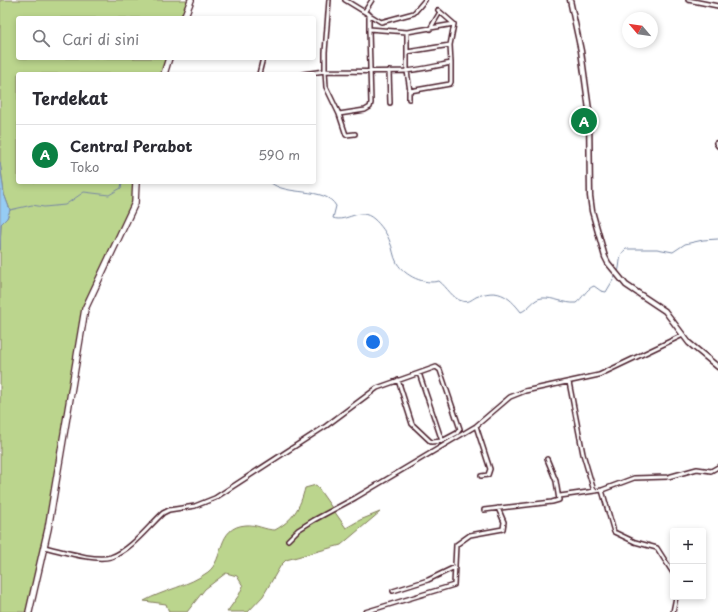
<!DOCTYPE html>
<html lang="id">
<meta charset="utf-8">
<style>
:root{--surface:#fff;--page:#f7f7f7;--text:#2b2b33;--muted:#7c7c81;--line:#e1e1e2;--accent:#0b8043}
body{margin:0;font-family:"Playpen Sans",sans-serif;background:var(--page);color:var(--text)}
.controls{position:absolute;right:12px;bottom:12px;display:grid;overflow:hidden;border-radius:4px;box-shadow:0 2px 6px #0003}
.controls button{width:36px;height:36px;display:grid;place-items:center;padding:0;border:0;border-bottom:1px solid var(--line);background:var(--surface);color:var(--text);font:20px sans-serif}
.compass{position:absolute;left:622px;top:12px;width:36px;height:36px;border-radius:50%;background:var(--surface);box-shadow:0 2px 6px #0003;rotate:299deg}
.you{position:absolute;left:373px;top:342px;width:14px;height:14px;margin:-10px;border:3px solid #fff;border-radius:50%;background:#1a73e8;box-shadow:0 0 0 6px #1a73e833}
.badge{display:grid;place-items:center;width:26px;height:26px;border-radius:50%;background:var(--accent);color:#fff;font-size:13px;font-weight:700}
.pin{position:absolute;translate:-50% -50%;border:2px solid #fff;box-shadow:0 1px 4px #0006}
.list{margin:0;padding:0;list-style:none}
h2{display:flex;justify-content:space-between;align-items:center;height:52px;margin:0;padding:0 16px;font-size:17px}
h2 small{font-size:13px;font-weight:400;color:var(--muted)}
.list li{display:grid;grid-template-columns:26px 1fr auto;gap:12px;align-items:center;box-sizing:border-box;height:60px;padding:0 16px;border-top:1px solid var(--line)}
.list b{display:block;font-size:15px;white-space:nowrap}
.list p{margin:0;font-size:13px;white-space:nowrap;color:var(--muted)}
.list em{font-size:13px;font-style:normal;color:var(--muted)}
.icon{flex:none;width:22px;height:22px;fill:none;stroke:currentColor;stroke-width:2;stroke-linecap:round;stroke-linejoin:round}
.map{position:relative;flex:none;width:718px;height:612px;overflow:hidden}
.search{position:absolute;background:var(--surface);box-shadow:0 2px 6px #0003;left:16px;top:16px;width:300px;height:44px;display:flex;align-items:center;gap:10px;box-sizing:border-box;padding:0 14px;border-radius:4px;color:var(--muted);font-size:15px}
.panel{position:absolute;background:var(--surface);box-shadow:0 2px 6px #0003;left:16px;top:72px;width:300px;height:112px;border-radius:4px}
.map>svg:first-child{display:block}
</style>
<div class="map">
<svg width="718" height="612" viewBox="0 0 718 612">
<rect width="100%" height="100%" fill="#fff"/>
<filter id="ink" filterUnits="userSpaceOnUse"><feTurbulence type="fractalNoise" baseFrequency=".025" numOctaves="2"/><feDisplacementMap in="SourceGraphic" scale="8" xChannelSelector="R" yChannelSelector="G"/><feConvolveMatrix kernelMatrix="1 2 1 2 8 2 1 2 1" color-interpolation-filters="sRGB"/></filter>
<g filter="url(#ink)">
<path fill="#bbd58d" stroke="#827a5c" d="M0,0H189L182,18H18V58H168L162,74H18V182H134L135,202L85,302L47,526L28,612H0V250L1,224L7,218L10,210L4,194L0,162Z
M316,485L346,528L360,520L380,512L341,545L286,560L281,565L263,596L248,612H227L239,595L243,586L237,576L226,573L205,589L187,612H169L166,604L144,601C164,590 189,586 208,572C225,559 216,527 246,525C256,524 265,530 275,530C293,520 300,508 305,488Z"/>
<path fill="#96ccf4" stroke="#7887a4" d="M0,162L4,194L10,210L7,218L1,224L0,250Z"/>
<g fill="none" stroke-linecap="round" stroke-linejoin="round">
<path stroke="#7887a4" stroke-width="1" d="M270,182C286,197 325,186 336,206L333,218C347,223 359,206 374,219C380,224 388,235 390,242C393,248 393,256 397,263C405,276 424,285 439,281C447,287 453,299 462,301C468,303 471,300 476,297C497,288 508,295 521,312C529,309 533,299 542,298C553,297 565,304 576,303C583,298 586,289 594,286L601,291L606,292L616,275
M10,210L32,205L44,207L65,205L84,192L109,195L121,188L122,182
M618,272C621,264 618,255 626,249H657L673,252L685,244L703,240L718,239"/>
<g stroke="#4a1f2b" stroke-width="6">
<path id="minor" d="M345,0L381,22L414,13L425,0
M688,0L718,6
M438,10L454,24L450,45
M365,11L372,0
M369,14V29
M430,29L440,12
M407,32L454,24
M407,52L450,45L451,63
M389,71L390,103
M259,74L263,58
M303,74L325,71V52L329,0
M409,90V99
M339,114L365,110L370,107L371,103L369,30V29L407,32V71L410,91L450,84L451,82V63C436,66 420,70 405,71C379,72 352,71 325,71L326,87L339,114L346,135L355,134
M716,143L718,146
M398,380L412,424L431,442L442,441L419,373
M569,382L583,454L594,491
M476,426L490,469L488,475L481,476
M602,490L614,532L635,542L657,548L673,573
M560,496L602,490L634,478L668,477L697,469L711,471L718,467
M484,510L552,502L559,500L556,481L547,459
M288,540L298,530L314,520L355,498L476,426L510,397L525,391L599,375L683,335
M44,547C62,551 95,562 111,557C131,550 148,527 163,513L169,510L195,506L215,498L326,426L377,388L436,367L440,370L460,429L457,433L442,441
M393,591L428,580L455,567
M365,612L454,585L456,545L470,535L503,529L504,522L498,508
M673,612L676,597"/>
</g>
<g stroke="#4a1f2b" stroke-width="7">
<path id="tertiary" d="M570,0L581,51L589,110L590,196L592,211L605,257L608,263L626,285L665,311L689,343L718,367"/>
</g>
<g stroke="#4a1f2b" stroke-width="8">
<path id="trunk" d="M184,18L191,0
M164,74L169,58
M29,612L48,529L85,309L135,203L136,182"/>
</g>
<use href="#minor" stroke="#fff" stroke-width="3"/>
<use href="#tertiary" stroke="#fff" stroke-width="4"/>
<use href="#trunk" stroke="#fff" stroke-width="5.5"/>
</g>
</g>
</svg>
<div class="controls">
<button>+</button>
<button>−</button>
</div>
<svg class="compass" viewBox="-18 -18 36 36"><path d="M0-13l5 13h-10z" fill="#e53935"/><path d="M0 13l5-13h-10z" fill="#7c7c81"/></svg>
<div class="you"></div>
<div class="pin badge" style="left:584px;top:121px">A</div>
<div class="search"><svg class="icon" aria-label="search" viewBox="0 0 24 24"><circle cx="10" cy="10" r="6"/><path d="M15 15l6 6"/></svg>Cari di sini</div>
<section class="panel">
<h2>Terdekat<small></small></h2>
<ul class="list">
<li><span class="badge">A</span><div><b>Central Perabot</b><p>Toko</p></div><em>590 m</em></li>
</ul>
</section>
</div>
